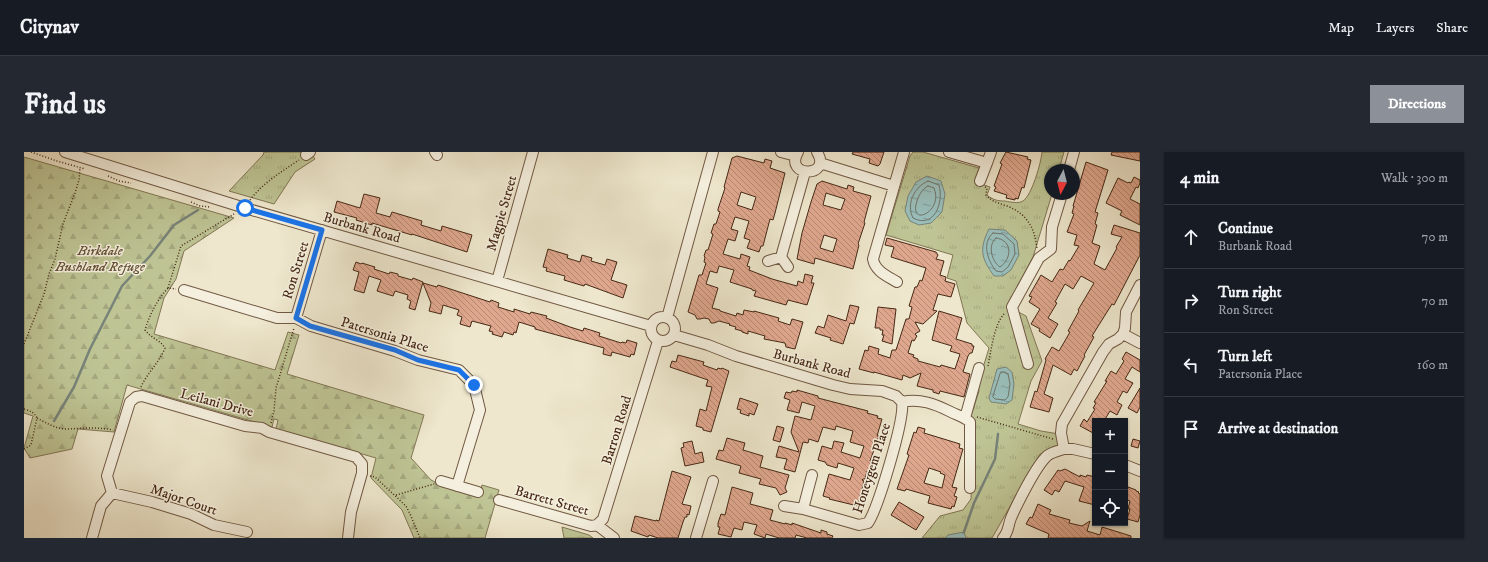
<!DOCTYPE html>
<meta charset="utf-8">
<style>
:root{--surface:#171b24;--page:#242831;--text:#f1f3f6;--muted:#9ea1a6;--line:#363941;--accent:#8c9099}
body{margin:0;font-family:"IM FELL DW Pica",serif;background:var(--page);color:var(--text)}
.controls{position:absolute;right:12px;bottom:12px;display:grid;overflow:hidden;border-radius:0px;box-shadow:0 1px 3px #0004}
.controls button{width:36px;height:36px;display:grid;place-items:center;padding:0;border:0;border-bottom:1px solid var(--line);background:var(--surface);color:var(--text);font:20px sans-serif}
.compass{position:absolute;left:1020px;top:12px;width:36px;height:36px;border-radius:50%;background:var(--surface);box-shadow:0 1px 3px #0004;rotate:187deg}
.stop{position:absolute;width:12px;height:12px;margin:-9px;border:3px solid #1a73e8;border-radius:50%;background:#fff}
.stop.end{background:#1a73e8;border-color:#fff;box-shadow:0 1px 4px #0008}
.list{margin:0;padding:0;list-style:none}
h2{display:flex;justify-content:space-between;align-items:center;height:52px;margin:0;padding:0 16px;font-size:17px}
h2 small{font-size:13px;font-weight:400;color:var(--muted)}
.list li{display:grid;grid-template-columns:26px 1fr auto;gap:12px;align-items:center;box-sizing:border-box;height:64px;padding:0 16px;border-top:1px solid var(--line)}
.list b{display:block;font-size:15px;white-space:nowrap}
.list p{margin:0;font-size:13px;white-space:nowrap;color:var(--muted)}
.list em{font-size:13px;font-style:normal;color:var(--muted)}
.icon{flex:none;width:22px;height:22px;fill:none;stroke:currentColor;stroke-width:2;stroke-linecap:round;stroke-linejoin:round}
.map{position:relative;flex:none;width:1116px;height:386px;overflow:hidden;border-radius:0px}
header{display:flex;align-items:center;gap:24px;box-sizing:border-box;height:56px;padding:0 20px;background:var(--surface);border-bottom:1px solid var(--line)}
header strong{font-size:19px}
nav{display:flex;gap:22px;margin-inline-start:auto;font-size:14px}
.intro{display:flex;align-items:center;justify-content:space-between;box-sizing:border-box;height:96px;padding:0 24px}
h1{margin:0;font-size:28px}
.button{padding:10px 18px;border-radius:0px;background:var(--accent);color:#fff;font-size:14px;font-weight:700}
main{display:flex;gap:24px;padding:0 24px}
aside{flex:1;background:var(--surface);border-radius:0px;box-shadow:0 1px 3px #0004}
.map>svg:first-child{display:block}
</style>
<header>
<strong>Citynav</strong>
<nav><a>Map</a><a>Layers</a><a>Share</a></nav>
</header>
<div class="intro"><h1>Find us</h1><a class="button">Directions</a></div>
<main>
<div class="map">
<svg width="1116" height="386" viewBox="0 0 1116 386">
<defs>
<pattern id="grass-tufts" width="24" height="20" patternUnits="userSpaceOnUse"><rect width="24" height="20" fill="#bec494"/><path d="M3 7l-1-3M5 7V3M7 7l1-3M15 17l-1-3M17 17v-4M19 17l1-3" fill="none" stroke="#a5a87f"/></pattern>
<pattern id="forest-firs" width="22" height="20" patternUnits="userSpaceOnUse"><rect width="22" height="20" fill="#bec494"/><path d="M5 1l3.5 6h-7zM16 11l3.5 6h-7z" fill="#a5a87f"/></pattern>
<pattern id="water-ripples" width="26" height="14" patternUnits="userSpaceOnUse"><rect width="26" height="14" fill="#9abfbc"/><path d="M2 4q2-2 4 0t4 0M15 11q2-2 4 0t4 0" fill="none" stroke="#7f9b98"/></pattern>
<pattern id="building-back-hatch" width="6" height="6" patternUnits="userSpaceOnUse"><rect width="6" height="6" fill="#dfa78e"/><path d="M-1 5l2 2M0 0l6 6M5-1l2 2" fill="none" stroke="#b78873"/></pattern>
</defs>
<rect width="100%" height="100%" fill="#eee7cd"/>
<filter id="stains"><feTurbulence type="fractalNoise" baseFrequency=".005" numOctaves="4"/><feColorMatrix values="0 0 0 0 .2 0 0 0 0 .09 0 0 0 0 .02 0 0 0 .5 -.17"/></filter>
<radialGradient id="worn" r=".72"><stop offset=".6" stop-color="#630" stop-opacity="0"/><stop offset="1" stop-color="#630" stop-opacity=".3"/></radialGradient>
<path fill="url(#grass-tufts)" stroke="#827654" d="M240,0H286L291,7L271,20L250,52L205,39L239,3Z
M889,0H899L955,16L951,30L966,35L963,43C969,48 974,49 981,49C987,50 994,52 999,49C1008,43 1017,11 1018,0H1040L1035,18H1026V42H1028L1009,105L983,154L1002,164L1018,209L1007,229L994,272L1017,279L1035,282L1037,296L1023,303L1016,302L968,386H898L916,364L939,358L947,347L949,282L945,260L948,261L955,239L954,232L965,196L943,171L932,129L923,126L929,103L862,83L886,4Z
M538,375L565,383L569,386H540Z"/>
<path fill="url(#forest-firs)" stroke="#827654" d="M0,5L210,66L160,99L152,127L140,146L130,182L251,218L264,180L275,183L263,222L400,263L387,306L407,328L411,330V332L454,345L458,333L475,338L461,386H390L378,358L347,326L352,306L252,277L254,268L250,267L248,275L103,233L90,280L54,277L48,297L6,306L0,296L9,264L0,261Z"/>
<path fill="url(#water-ripples)" stroke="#788379" d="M903,24L917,29L921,42L918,60L907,71L895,73L886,69L881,59L884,44L892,30Z
M965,77L981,78L993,89L995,103L987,118L979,124H970C957,106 955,97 965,77Z
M982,215L988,220L990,232L988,248L982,252L967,250L965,246L973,217Z
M940,380L942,386H921L924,383Z"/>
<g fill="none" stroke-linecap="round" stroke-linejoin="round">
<path stroke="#707468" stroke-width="1" d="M904,29L915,33C920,51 910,77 889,66C882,52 890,35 904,29Z
M904,34L910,36C920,60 884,76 893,49C895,43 898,37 904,34Z
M969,81L979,82L990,92L991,102L984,115L978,120L972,119C964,109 957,91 969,81Z
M972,86C989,88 988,107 976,115C968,110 963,93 972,86Z
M977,220H981L984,222L986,232L984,245L981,248L971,247L969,245Z"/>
<path stroke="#788379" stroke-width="2.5" d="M30,269L50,235L66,197L98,134L126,104L150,73L174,58
M940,380L950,351L971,307L974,282"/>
</g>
<path fill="url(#building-back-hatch)" stroke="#462814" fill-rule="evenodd" d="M829,0H860L856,12L854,14L845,11L846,7L828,2Z
M982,0L1004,5L1003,7L1007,8L1000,36L998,35L994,47L991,46V48L982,46L983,43L970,39L972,35L970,34L978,12L976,11Z
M1088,0H1116V9L1087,3Z
M713,4L740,11L741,7L748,9L746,16L761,21L751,61L749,68L746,67L739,94H737L735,100L723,96L726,88L720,86L725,69L711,65L707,77L714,79L711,89L704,87L699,102L716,107L717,102L726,105L723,114L726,115L725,118L748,127L773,134L774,129L779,131L781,122L789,124L787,131H790L783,153L764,148L762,153L730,144L732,139L728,138V137L706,130L710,118L695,114L693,121L686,119L682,132L694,136L688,156L696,158V159L712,164L713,161L719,163L720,158L730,160V159L755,166L754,169L766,173L768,167L779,170L771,197L762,195L761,191L740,187L741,184L724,179V182L718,180V179L711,177L712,175L705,173L706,172L695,169L690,171H687L685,167L680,166L676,167H673L671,163L664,160L675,123H678L682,111L680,110L681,105L680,104L682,98H684L689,82L687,81L690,72H692L696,60L694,59V57L701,36L700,35L708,6ZM717,40L732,45L728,58L713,53Z
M1062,10L1084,18L1071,60L1074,61L1071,72L1073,73L1068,91L1076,94L1070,112L1081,118L1093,96L1092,95L1098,85L1087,82L1090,73L1116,81V103L1090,153L1088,152L1068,184L1070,185L1060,203L1061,204L1053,219L1050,217L1047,223L1029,213L1020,242L1029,246L1025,260L1006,255L1011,239L1013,240L1022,208L1021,207L1028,195L1035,199L1046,180L1044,179L1055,159L1054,158L1070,131L1057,124L1049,137L1041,132L1031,150L1033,151L1024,166L1034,172L1026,186L1015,179L1016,177L1007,172L1016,157L1005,150L1008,145L1005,144L1017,123L1028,130L1036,117L1039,118L1045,108L1046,109L1055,94L1050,93L1053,83L1043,80L1050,62L1048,61L1050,54H1049Z
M1110,25L1116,28V31L1114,36L1112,35L1106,47L1116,52V73L1096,63L1098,59L1082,51L1094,26L1104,31L1105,30L1107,31Z
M798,29L823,37L824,33L830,35L829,39L847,44L840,70L841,71L834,92L835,93L829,117L791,106L790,112L773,107L778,81L787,50L793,32ZM802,41L821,47L817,58L799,53ZM800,83L813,87L809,100L796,96Z
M340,42L356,46L352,61L366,65L368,60L398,69L397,73L417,79L418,74L448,83L443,100L388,82V83L348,71V73L332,68L333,66L310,60L313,49L336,56Z
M863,86L912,100L914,103L912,107L920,109L916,123L922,125L921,129L931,132L927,145L914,142L909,158L913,159L899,172L891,170L896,179L891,182L893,184L890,189L888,188L884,201L890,203L889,205L894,207V209L916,215L917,213L931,217L936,202L926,199L928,194L908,188L915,159L938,166L932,187L948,192V194H950L948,201H946L944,204L939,220L946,222L940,245L916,239L915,242L909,240V238L893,234L897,221L886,226L879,223L878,228L850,220V221L835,217L841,198L844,199L845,194L855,197L854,202L866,206L868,198H872L882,167H885L888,155L885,154L891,135H893L896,128L898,129L902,116L867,105L870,95L861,93Z
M524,97L544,103L543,106L556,110L558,103L568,106L567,109L581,113L583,107L593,110L587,128L603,133L599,146L561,132L560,134L540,128L541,124L522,119L523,116L519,115Z
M332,110L337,112L338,111L351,115L350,117L365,122L366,120L374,122V124L388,128L389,126L399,130L391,158L385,156L387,149L383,147L384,143L371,139L369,144L353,139L357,128L345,124L340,141L330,138L335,120L329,118Z
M399,131L413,135L414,133L466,150L467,148L475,151L474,155L490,160V157L506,162L507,160L523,164L522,166L546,175L559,179L560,176L576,181L575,184L597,191L598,190L602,191L603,188L613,191L610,203L607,202L606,205L588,200L587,204L579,202L580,196L511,177V175L495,170L492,181L490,180L489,183L480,180L478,185L468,182L469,180L465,179L467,174L448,169L446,175L436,172L438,165L433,163L435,158L419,153L417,162L405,159L407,151Z
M826,153L835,155L830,172L826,171L819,192L806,188L807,186L791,181L794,174L800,176L804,163L822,169Z
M854,155L872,157L868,192L858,189L860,183H858L859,178H856V176H851Z
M1102,200L1116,208V220L1108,215L1101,227L1109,231L1103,241L1099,239L1093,250L1098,253L1093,263L1086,259L1080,269H1071V282L1056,274L1060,267L1063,270L1071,257L1069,256L1072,251L1070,250L1083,229H1081L1087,219L1092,222L1100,209L1098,207Z
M654,203L680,210L679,213L693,218L694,216L697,217L698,216L705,219L687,280L679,278V276L672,274L676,257L682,259L688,235L682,234L684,228L646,215L648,209L652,210Z
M1116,236V255L1113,261L1104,256Z
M773,238L794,244V246L844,259L843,261L854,264L853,266L858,267L853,284H855L846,309H848L846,318L844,320L843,319L841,327H839L838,328L840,329L834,354L805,347L806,346L799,344L805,322L826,328L830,316L814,311L813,316L803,313L801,310L794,308L798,294L808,297L810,289L820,291L817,300L836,306L840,294L826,290L829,279L812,274L811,278L799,275L794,290L785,287L784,291L779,290L771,320L760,317L763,307L752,305L755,294L775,300L767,280L771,264L787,268L791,254L778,250L775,261L763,258L766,248L760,246L762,240L767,241L768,239L773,240Z
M716,246L734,252L730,263L725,261V264L716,261L717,258L713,257Z
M753,274L760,276L756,290L749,288Z
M894,275L901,277L900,281L936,292L935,296L939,297L928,335L933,336L930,344L933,345L930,355L928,354L927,357L904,351L906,344L882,337L881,339L873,337L885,303L883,302L890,280L892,281ZM905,316L917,320L916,321L921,323L918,336L900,331Z
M703,286L721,291L719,298L739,304L736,315L765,323L761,336L763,340L756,343L752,336L735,332L737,327L715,321L717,314L692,307L695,298L699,299Z
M1109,287L1116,289L1114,296L1107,294Z
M668,289L671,302L678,300L680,310L661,314L657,296L660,295L659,291Z
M1041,317L1056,325V323L1062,325L1063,323L1071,325V353L1055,349L1060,335L1041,329L1035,340L1031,338L1028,343L1020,338L1034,318L1036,319Z
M648,319L667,325L658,352L667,354L665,363L663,362V365H661L659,370L654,386H634L625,383L624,385L607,379L611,364L632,369V368L635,369Z
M708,335L729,341L726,352L749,358L746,368L761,372V371L768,373V371L797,381V378L803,380V382L809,384L808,386H783L772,383L771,386H755L742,382L741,386L730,382L733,373L720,370L718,378L710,376L707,385L694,382L696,375H694V371L697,362L701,363Z
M1104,335L1112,338V339L1115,340L1114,341L1116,342V363L1114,370L1103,367L1106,357H1104L1106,349L1101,347V346Z
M875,350L900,365L892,378L867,363Z
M1014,352L1027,358L1025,362L1046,368L1045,371L1058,374L1066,369L1063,379L1076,383L1078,375L1107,384V386H1024L1025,382L1002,372L1006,365L1008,366Z"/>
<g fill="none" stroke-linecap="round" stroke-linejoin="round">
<g stroke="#705842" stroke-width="12">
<path id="minor" d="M41,0L221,56L627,174
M411,0L413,3
M757,0L772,4
M774,0C759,26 809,26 793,0
M925,0L963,11L967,0
M282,3L286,0
M796,11L870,34
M1045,18L1050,0
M956,29L963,11
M757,105L781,20
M744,109L757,105L764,115
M473,129L509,0
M873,130C863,124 851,119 849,107L880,0
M160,138L253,166H272L287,174L371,199L394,208L435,218L450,233L456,258L433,334
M627 177a12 12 0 1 1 24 0a12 12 0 1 1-24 0Z
M272,166L298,78
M643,166L689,0
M1099,182L1116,191
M650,183L684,193L712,204L809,233L826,237L858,239L872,244L878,250C896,246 911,252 927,260C933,263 940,265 946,270V336
M1004,212L988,155L1015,106L1027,97L1028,75L1038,42
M941,266L955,216
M1040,297H1049L1071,302
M1101,313L1116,319
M417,329L454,340
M88,341L128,350L167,362L190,373L223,380
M475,348L567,374L573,373L579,367L634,189
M760,354L779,357L788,323
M779,357L835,373L844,371C854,356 881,267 878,250
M573,373L590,386
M68,386L77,354L88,341L83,324L106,250L112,245L118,244L221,274L238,276L245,280L332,305L338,312V321L327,360L324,386
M672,386L689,329
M979,386C985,380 984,373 987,366C993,352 1012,314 1023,304C1028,300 1034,299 1040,297L1037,281L1038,272L1079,200L1085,192L1094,187L1099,182L1101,176L1102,160L1116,133"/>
</g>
<path stroke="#462814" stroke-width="1.5" stroke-dasharray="1 2" stroke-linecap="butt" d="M7,0L33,9L61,17
M84,24L95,29L107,31
M961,35L963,36L962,43C968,50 975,51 983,54C1004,62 1011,77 1013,97
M226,48C239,31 257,20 275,8
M167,50L176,54L186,55
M144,136L157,94L210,62
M0,192L20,142L25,122L31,107L39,72L51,41L55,28L56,16
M964,214C967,200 970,171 981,161
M117,235C123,221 135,211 141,196C136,188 127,186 121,178C126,162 133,148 144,136L152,137
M0,257C6,259 10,260 13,266
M953,265L1029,287
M247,271L250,259L252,236L270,176
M0,297L7,293L13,266C22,271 34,278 45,277C59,276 74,275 89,278
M346,324L351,325L382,354L387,364L396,386
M372,343L410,332"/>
<use href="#minor" stroke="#f4efde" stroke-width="10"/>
</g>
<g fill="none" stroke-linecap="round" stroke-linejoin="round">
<path stroke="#1a73e8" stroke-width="5" d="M221,56L298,78L272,166L286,174L371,198L394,208L435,218L450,233"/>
</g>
<g text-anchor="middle" stroke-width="3" stroke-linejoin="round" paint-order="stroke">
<g font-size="14" fill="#462814" stroke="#f4efde">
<text transform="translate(477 61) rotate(-74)" y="5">Magpie Street</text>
<text transform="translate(338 75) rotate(16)" y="5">Burbank Road</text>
<text transform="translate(271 118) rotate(-73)" y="5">Ron Street</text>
<text transform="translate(361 182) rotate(17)" y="5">Patersonia Place</text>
<text transform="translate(788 211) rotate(15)" y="5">Burbank Road</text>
<text transform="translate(193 250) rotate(15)" y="5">Leilani Drive</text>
<text transform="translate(592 278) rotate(-73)" y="5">Barron Road</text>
<text transform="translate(847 316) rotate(-72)" y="5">Honeygem Place</text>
<text transform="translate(160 347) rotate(19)" y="5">Major Court</text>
<text transform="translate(528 348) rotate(16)" y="5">Barrett Street</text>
</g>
<g font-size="14" font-style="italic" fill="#644f34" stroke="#f4efde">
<text x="76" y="103">Birkdale<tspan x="76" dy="16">Bushland Refuge</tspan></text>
</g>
</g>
<rect width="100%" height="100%" filter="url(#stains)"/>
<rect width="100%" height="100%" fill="url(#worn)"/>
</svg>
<div class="controls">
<button>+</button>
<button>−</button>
<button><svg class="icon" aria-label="locate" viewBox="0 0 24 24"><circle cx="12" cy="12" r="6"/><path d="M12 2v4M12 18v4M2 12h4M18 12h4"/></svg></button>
</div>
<svg class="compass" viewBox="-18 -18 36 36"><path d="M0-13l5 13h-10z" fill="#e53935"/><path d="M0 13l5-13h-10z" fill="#9ea1a6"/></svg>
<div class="stop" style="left:221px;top:56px"></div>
<div class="stop end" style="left:450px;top:233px"></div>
</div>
<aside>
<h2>4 min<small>Walk · 300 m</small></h2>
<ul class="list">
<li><svg class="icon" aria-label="ahead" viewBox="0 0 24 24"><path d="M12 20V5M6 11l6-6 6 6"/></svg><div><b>Continue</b><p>Burbank Road</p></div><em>70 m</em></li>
<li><svg class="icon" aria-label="right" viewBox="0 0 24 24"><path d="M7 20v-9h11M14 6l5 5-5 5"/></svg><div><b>Turn right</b><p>Ron Street</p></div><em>70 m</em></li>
<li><svg class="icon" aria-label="left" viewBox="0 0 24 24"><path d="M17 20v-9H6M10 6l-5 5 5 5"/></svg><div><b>Turn left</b><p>Patersonia Place</p></div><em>160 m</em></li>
<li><svg class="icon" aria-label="arrive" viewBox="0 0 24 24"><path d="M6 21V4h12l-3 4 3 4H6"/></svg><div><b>Arrive at destination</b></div></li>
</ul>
</aside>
</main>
